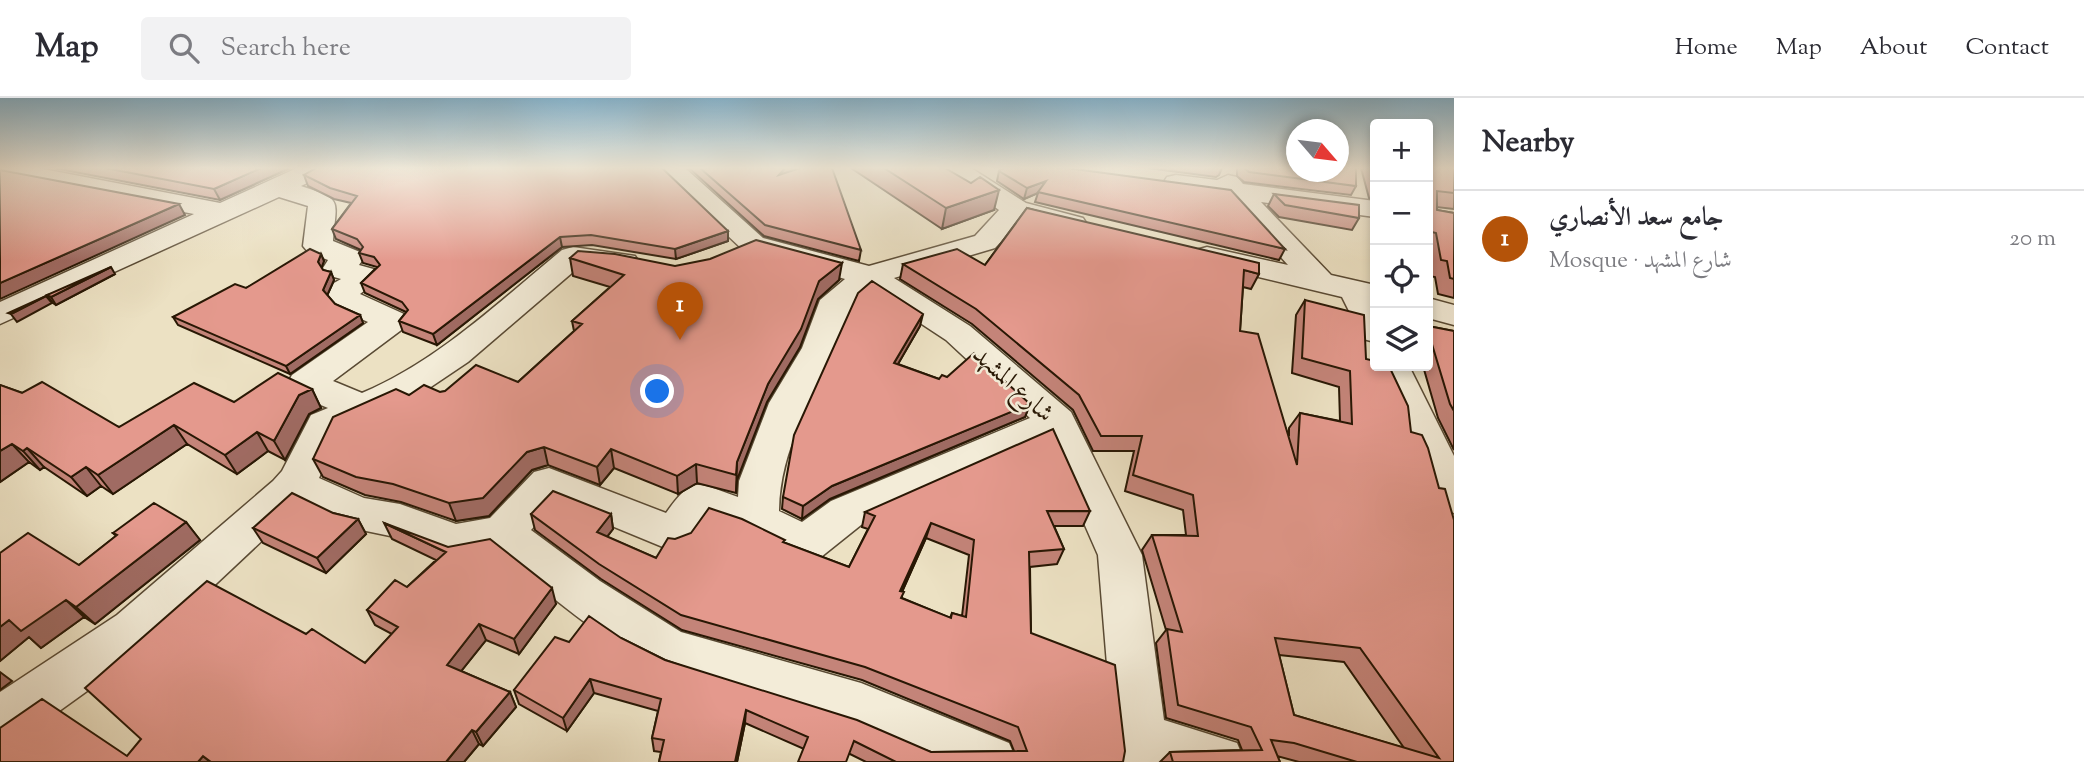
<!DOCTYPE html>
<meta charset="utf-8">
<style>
:root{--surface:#fff;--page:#f2f2f3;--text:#2b2b33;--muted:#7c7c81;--line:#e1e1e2;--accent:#b45309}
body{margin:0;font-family:"Sorts Mill Goudy",Amiri,serif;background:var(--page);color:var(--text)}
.controls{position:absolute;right:21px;top:21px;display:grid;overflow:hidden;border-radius:7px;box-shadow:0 4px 10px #0003}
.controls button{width:63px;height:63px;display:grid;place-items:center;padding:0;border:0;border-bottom:2px solid var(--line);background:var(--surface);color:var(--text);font:35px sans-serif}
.compass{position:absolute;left:1286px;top:21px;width:63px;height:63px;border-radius:50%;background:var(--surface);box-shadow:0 4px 10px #0003;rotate:118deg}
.you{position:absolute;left:658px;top:294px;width:24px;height:24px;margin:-18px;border:5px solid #fff;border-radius:50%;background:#1a73e8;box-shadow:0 0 0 10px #1a73e833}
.badge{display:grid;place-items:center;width:46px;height:46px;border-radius:50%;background:var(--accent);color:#fff;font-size:23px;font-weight:700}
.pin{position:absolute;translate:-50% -58px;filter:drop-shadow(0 2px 4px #0008)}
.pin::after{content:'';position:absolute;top:37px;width:24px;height:21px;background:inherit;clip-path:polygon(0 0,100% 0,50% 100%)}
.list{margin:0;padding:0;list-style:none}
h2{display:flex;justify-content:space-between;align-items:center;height:91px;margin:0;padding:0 28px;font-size:30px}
h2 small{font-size:23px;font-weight:400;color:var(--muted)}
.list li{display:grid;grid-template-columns:46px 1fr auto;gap:21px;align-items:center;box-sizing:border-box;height:98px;padding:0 28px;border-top:2px solid var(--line)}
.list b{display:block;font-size:26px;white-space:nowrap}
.list p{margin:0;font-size:23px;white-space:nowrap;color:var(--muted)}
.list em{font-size:23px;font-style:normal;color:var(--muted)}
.icon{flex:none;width:38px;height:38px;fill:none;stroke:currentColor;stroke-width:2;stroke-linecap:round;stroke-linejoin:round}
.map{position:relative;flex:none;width:1454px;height:664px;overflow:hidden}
header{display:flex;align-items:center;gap:42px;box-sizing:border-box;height:98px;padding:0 35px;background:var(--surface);border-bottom:2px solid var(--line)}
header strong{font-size:33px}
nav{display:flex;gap:38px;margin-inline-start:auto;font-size:24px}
.search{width:490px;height:63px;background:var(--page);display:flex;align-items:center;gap:18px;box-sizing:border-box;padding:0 24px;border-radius:7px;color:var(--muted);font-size:26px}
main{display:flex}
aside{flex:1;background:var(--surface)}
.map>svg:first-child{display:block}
</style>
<header>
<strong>Map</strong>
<div class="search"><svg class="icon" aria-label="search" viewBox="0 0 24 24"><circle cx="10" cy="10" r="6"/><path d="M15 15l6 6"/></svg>Search here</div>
<nav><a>Home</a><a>Map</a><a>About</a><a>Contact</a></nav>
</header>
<main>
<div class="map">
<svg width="1454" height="664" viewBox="0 0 1454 664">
<rect width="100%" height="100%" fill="#ece1c3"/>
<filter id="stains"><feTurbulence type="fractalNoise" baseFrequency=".00286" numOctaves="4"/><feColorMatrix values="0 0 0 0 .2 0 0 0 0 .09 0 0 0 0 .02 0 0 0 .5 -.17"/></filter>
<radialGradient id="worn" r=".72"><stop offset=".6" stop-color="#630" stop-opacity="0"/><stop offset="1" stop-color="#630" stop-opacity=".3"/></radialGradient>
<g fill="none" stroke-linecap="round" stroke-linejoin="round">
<g stroke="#594a34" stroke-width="3">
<path id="minor" d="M0,70H38L220,105L297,70H332L328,75L301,88C344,102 336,101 333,143L360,154L364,160L359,167L377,172L382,179L360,196L404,216L409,223L404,230L333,283L362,295C438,263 500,203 562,152L573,149L635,158L639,164L635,170L624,173L580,168L468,264L407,305L340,335L319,380L364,400L400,406L456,426L490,420L534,374L549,370L666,415C694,376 696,385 738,399L739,383L769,305L802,250L820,202L845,181L743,152L656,70H685L763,140L869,168L975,138L999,112L940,70H971L1026,105L1083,120L1087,126L1083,132L1073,135L1022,121L995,150L894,180L970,228L1071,314L1142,457L1164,622L1237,645L1245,664H1115L1098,457L1048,343L861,427L821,459L805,464L743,434L708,422L690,449L675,454L556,405L531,432L600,483L681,534L861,585L1009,645L1017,664H927L855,633L668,574C613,553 543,491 496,454L455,462L395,439L342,428L300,407L151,547L19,642L0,649V594L117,517L273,383L282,373L311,317L328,310L292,295L287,286L292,277L368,224L339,211L328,198L334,185L341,181L327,177L323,170L328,162L308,154L303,148L308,108L279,99L0,226V204L194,116L0,79ZM870,192L946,242L1030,320L831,403L802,424L779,413C780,350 811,306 836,251C849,222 842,213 870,192Z
M1176,77L1217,82L1228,77L1237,79L1243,86L1375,103V119L1261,104L1331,177L1375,187V244L1363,241L1342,199L1196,164L1192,158L1196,152L1207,149L1288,167L1227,100L1167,91L1163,85L1167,79Z
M1428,200L1454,207V227L1428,220Z
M1375,265V268H1409L1454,358V415L1439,410L1433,399L1373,268Z"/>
</g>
<use href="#minor" fill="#f3ecd8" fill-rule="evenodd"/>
</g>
<path fill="#c48479" stroke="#281704" stroke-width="2" fill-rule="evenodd" d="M54,70H290L220,102Z
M689,70H795L792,73L861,152L859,163L764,138Z
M851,70H945L994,112L942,131Z
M1148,70H1222L1219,77L1216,79Z
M1237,70H1297L1356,88L1351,97L1244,84L1237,78Z
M1361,70H1375V102L1369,100Z
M1428,70H1454V111L1437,109V112L1454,115V200L1438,196L1435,179L1429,178L1428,167Z
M999,73L1285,151L1279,162L1035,104L1038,95L1024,101L997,83Z
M304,77L728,133V143L676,161L592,147L562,149L437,247L403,234L399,223L406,214L365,195L361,185L377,169L363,165L359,155L361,152L336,141L332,131L351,105L334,101L308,88Z
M1274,96L1359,120L1352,132L1279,119L1268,108Z
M1027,110L1259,176L1251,191L1243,189L1240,233L1289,338V330L1300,315L1340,323L1339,289L1292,275L1296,217L1305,202L1366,261L1411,334L1454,664H1299L1277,658L1280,664H1160L1170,654L1242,652L1238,642L1166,620L1156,545L1166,532L1142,452L1152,437H1186L1183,412L1125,393L1134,353H1093L1073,312L972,226L900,181L903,166L985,167ZM1279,557L1344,564L1404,650L1294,617Z
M321,156L324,163L321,170L323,172L331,174L334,182L327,197L335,206L360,217L363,225L290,276L178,227L173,219L246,190Z
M570,160L839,182L818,201L800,249L767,304L737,382L736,395L697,385L678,396L614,370L600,387L548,367L532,372L489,418L456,423L401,404L365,397L323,379L313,361L409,297L440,294L518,284L574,233L572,223L610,189L573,178Z
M115,176L56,207L53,205L47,197Z
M920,228L898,266L939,281L1030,306L1025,319L830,401L802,421L782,411L783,399Z
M1428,228L1454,233V352L1438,320L1423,268H1428Z
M0,287L119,329L234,304L312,291L321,310L309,316L285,362L268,353L237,376L187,346L113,396L101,388L87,398L44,369L40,372L29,364L0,384Z
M1090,413L1083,428H1054L1064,451L1057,466L1030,469L1031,535L1123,664H866L850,656L804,651L745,625L737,664H659L661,654L654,653L652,640L658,613L594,595L567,633L519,606L514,592L569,544L621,540L665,562L931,654L1014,653L1010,643L862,582L682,532L601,481L535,432L531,416H611L613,431L607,439L656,460L675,441L785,445L849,469L868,431L862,429L865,414ZM926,440L969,457L962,518L952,515L950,520L902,500V494Z
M333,415L358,421L366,436L326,475L263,445L253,430Z
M186,424L200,442L95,526L84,519L41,550L29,539L0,563V455L79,467L116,438L113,435Z
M384,425L556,506L519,556L486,542L461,573L510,594L516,609L483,648L479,646L464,664H0L127,658L306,536L365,565L392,536L375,527L367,512L407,489L436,462L392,441Z"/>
<path fill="#a06b63" stroke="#281704" stroke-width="2" d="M261,70H290L220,102L214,91Z
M785,70H795L778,87L779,77Z
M1046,83L1038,95L1024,101L1027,90Z
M999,92L994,112L942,131L946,110Z
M179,106L185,117L0,201V185Z
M728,133V143L676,161L675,151Z
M560,139L562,149L437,247L433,236Z
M321,156L324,163L321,171L318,164Z
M842,165L839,182L818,201L800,249L767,304L737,382L736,395L737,364L768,286L819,183Z
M111,169L115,176L56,207L51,199Z
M331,174L334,182L326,200L323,192Z
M46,198L52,205L17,224L11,216Z
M923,216L920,228L891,278L894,265Z
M360,217L363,225L290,276L286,268Z
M312,291L321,310L309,316L285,362L274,343L299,297Z
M1030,306L1025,319L830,401L802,421L803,408L832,388Z
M174,327L187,346L113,396L98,377Z
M257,334L268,353L237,376L225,357Z
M12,346L29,364L0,384V353Z
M544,349L548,367L532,372L489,418L456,423L449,405L527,354Z
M27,350L44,369L40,372L23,353Z
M611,351L614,370L600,387L597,369Z
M696,366L697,385L678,396L677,378Z
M86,369L101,388L87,398L71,379Z
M611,416L613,431L599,449L597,434Z
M358,421L366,436L326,475L317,460Z
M186,424L200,442L95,526L76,509Z
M931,425L926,440L896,507L900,493Z
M552,490L556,506L519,556L514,541Z
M66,502L84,519L41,550L29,539L0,563V529L9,522Z
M479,526L486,542L454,582L447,567Z
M0,574L12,583L0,592Z
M590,581L594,595L567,633L563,620Z
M510,594L516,609L483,648L476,634Z
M746,612L745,625L737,664H735Z
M472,632L479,646L464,664H446Z
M203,658L210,664H198Z"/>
<path fill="#e4998d" stroke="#281704" stroke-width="2" fill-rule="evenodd" d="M105,70H261L214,91Z
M316,70H662L728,133L675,151L591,137L560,139L433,236L399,223L408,212L402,204L361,185L380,167L374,159L359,155L363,149L357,141L332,131L357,98L330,90L304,77Z
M700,70H785L779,77L800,70H832L861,152L765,127Z
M884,70H945L971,85L980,79L999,92L946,110Z
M1002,70H1067L1231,92L1285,151L1038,94L1046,83L1027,90L999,73Z
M1244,70H1297V74H1339V70H1356V88L1249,74Z
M1428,70H1454V95L1437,93V112L1454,115V181L1450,180L1447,163L1441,162L1436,135L1428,133Z
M0,72L179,106L0,185Z
M1274,96L1359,107V120L1285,107Z
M1027,110L1259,165V176L1244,172L1240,233L1258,236L1297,367L1300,315L1352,326L1350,273L1302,260L1305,202L1364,217L1366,261L1375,263V268H1389L1408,308L1411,334L1422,337L1428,350L1439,390L1445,391L1454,422V664H1357L1294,645L1271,642L1280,664H1173L1170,654L1262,652L1251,629L1178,607L1167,531L1182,534L1152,437L1198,438L1193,397L1133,377L1142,338H1101L1079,297L976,211L903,166L957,151L985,167ZM1275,540L1360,550L1439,660L1294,617Z
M756,142L842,165L819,183L801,231L768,286L737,364L736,377L696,366L677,378L611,351L597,369L544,349L527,354L483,400L449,405L393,386L356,379L313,361L333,319L396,291L409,297L424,287L440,294L445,293L476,267L518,284L582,226L572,223L624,177L570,160L578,153L615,156L675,168L710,161Z
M310,151L321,156L318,164L323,172L331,174L323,192L335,206L360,217L286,268L173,219L235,186L246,190Z
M111,169L51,199L47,197Z
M872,183L923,216L894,265L939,281L942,277L947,279L974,255L1030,306L832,388L803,408L783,399L794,337L858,195Z
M46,198L11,216L8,215Z
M1428,228L1454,233V313L1450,306L1428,233Z
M278,275L312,291L299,297L274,343L257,334L225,357L174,327L98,377L86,369L71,379L27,350L23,353L12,346L0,353V287L22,295L42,284L119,329L194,285L234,304Z
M1053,331L1090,413H1047L1064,451L1029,454L1031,535L1115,567L1125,653L1123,664H896L854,643L846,664H798L808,639L746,612L735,664H659L664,642L652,640L661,601L590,581L563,620L514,592L555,539L569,544L589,518L621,540L665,562L857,622L931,654L1027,653L1018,629L865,569L681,517L599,466L531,416L553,393L611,416L597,434L656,460L668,440L675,441L691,435L709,410L742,421L785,442L783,444L849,469L875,418L865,414ZM931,425L974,442L966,519L952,515L951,520L901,500L904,494L900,493Z
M292,395L333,415L358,421L317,460L253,430Z
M154,405L186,424L76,509L66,502L21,533L9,522L0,529V455L28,435L79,467L117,437L113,435Z
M384,425L448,449L490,441L552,490L514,541L479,526L447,567L510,594L476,634L472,632L446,664H211L203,658L198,664H0V630L42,601L127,658L141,641L85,590L207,483L306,536L312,531L365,565L398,529L367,512L395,482L407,489L446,454Z"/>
<linearGradient id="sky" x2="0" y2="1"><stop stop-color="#88b8d3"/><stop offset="0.43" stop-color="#f6f2e4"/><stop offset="1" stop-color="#f6f2e4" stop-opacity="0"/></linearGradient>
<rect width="1454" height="163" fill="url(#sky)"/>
<g text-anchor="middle" stroke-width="5" stroke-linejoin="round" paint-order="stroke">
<g font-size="26" fill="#281704" stroke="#f3ecd8">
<text transform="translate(1014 285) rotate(42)" y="9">شارع المشهد</text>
</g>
</g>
<rect width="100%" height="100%" filter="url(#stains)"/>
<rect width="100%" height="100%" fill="url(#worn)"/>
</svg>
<div class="controls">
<button>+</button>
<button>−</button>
<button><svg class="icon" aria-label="locate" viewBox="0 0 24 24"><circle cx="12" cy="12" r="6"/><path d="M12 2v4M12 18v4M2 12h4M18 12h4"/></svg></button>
<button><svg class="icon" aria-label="layers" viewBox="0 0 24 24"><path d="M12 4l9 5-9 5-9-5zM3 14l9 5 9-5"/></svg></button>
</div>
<svg class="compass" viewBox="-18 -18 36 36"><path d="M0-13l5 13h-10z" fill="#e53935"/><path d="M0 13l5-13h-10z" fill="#7c7c81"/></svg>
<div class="you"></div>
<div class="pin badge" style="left:680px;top:242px">1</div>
</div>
<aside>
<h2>Nearby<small></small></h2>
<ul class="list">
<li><span class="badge">1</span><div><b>جامع سعد الأنصاري</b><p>Mosque · شارع المشهد</p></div><em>20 m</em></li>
</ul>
</aside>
</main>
